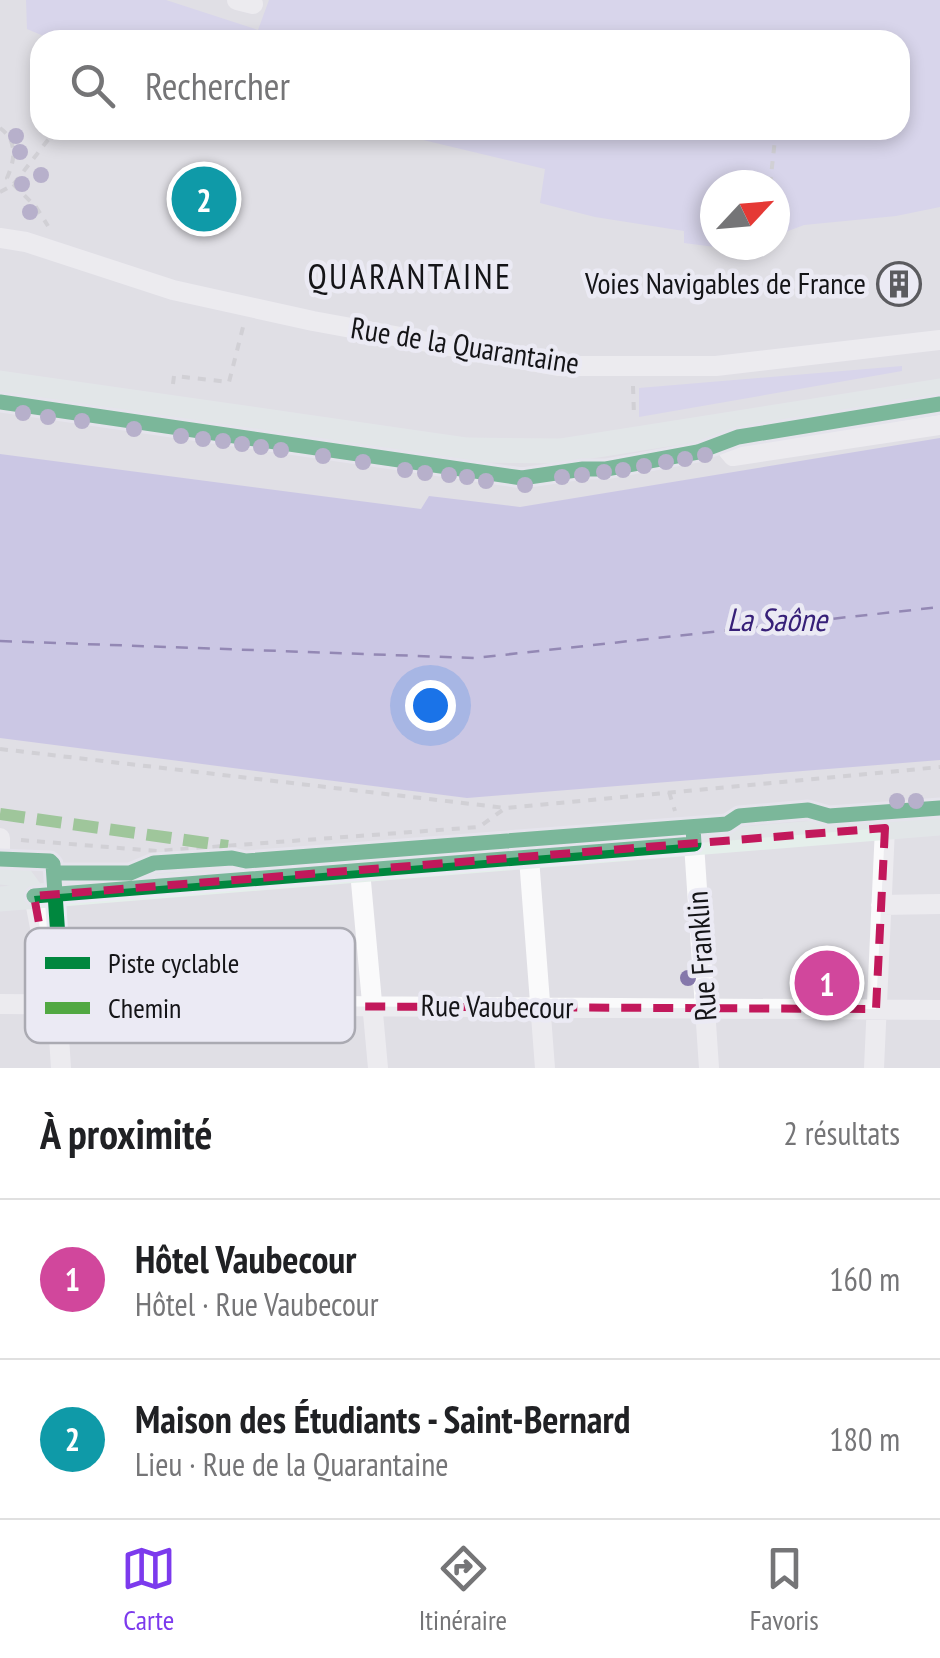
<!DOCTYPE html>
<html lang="fr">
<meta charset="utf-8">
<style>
:root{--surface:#fff;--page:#f2f2f2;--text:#202124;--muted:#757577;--line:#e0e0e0;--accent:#7c3aed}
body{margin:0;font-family:"PT Sans Narrow",sans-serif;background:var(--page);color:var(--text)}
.compass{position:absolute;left:700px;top:170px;width:90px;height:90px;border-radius:50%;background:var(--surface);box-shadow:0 5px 15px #0003;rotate:64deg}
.you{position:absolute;left:430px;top:705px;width:35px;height:35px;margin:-25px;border:8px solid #fff;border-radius:50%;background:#1a73e8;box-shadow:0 0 0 15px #1a73e833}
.badge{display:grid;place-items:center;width:65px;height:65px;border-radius:50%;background:var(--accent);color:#fff;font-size:32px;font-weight:700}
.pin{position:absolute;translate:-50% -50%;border:5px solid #fff;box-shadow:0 2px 10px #0006}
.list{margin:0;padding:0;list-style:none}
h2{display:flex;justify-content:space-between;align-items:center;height:130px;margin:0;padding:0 40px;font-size:42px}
h2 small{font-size:32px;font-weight:400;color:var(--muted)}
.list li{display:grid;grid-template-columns:65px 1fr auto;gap:30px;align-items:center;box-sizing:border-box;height:160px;padding:0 40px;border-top:2px solid var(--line)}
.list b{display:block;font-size:38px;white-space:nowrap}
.list p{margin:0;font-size:32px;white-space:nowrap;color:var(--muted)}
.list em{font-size:32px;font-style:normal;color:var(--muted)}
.icon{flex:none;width:55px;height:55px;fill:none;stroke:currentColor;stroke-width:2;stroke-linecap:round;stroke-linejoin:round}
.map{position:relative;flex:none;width:940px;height:1068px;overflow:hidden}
.search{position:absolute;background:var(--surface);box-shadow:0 5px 15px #0003;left:30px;right:30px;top:30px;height:110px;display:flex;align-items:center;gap:25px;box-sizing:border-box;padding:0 35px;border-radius:30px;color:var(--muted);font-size:38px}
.sheet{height:450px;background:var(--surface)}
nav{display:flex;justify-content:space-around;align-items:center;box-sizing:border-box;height:140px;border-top:2px solid var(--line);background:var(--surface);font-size:28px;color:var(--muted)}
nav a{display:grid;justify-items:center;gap:5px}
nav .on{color:var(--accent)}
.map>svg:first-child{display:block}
</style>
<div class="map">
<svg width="940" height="1068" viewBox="0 0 940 1068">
<rect width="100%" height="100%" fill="#e0dfe5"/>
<path fill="#cecaf1" d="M26,0H166L258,30L269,0H940V207L896,216L804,225L775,236V185H715V245H751L738,250L684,243V231L595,217L540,203L545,169L394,133L395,130H900V40H53L27,29Z
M902,366V371L639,417V388Z"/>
<path fill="#b2abe3" d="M940,438V760L467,798L0,738V454L421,509L429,496L520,507Z"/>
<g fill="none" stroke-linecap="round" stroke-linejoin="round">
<path stroke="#372078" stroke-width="2.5" stroke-dasharray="12 10" stroke-linecap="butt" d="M0,641L475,658L940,607"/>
<path stroke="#bebec0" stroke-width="4" stroke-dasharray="8 8" stroke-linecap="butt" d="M0,128C18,141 15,160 7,178L36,207L48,226
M770,185L776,130
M0,192L13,185L51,136
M173,384L174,376L229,382L243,327
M633,386L634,416
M0,749L506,808L940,767
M669,792L675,811
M21,840L157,851L479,827L504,809"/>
<path stroke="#fafafb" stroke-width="20" d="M237,0L253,4
M0,238L26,242L173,290L313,321L558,366H716L940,340
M724,425L728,450L733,456L940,425
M0,838V849
M694,844L709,1068
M529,858L545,1068
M360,871L378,1068
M34,896L58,1022L61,1068
M881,905L940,904
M0,1004L940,1010
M874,1068L885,828"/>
<path stroke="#e5efeb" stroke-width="25" d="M0,383L467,450L560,451L940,391
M0,872L18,874L34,896
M0,899L940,823"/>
<path stroke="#51a842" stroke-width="12" stroke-dasharray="25 12" stroke-linecap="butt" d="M0,814L228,846"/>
<g stroke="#ebeaf4" stroke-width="21">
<path id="cycleway" d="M0,402L522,478L583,469H606L698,452L738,437L940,404
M0,859L50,861L53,864L62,996L54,1005
M54,873H130L154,863L232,858L246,861L727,824L739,816L808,810L829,816L940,808
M34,896L694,844L693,827"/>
</g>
<use href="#cycleway" stroke="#00873e" stroke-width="15"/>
</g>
<g fill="#8578ab">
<circle cx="16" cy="136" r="8"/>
<circle cx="20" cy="152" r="8"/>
<circle cx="41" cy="175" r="8"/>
<circle cx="22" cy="184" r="8"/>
<circle cx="30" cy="212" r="8"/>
<circle cx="23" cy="413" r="8"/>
<circle cx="48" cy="417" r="8"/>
<circle cx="82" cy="421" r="8"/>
<circle cx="134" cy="429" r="8"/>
<circle cx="181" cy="436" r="8"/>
<circle cx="203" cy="439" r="8"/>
<circle cx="223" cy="441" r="8"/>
<circle cx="242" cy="444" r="8"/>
<circle cx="261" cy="447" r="8"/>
<circle cx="281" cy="450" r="8"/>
<circle cx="705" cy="455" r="8"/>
<circle cx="323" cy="456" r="8"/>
<circle cx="685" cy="459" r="8"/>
<circle cx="363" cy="462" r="8"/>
<circle cx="666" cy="462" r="8"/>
<circle cx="644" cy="466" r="8"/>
<circle cx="405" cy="470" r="8"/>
<circle cx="623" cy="470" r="8"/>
<circle cx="604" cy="472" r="8"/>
<circle cx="425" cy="473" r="8"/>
<circle cx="449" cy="475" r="8"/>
<circle cx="582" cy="475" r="8"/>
<circle cx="467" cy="477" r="8"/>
<circle cx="562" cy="477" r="8"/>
<circle cx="486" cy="481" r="8"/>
<circle cx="525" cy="485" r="8"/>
<circle cx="897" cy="801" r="8"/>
<circle cx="916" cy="801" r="8"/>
<circle cx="688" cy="978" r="8"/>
</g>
<path d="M0 0H940V1068H0ZM885,828L876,1009L54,1005L34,896Z" fill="#e0dfe5" fill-opacity=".55" fill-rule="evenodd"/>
<path fill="none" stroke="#c2185b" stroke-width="8" stroke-dasharray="20 12" stroke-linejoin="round" d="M885,828L876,1009L54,1005L34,896Z"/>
<defs>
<g id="building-ring" transform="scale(2.25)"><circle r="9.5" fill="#ebeaf4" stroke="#5b5b5f" stroke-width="1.5"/><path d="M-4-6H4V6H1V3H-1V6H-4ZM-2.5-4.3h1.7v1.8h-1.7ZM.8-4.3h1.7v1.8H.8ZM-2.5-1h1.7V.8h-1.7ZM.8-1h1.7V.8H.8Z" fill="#5b5b5f"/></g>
</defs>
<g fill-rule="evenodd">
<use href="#building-ring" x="899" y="284"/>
</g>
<g text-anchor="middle" stroke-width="9" stroke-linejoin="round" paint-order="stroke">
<g font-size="30" fill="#141417" stroke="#ebeaf4" text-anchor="end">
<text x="866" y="294">Voies Navigables de France</text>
</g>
<g font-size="30" fill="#141417" stroke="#ebeaf4">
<text transform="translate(465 346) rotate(9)" y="10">Rue de la Quarantaine</text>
<text transform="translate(702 956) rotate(-94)" y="10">Rue Franklin</text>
<text transform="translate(497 1007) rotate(1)" y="10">Rue Vaubecour</text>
</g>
<g font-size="32" font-style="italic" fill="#372078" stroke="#ebeaf4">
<text x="777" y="631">La Saône</text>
</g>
<g font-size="35" letter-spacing="2.5" fill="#141417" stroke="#ebeaf4">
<text x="410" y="289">QUARANTAINE</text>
</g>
</g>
<rect x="25" y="928" width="330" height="115" rx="15" fill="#ebeaf4" stroke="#aaaab2" stroke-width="2.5"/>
<rect x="45" y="957" width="45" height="12" fill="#00873e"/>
<rect x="45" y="1002" width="45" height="12" fill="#51a842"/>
<g font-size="28" fill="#141417">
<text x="108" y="973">Piste cyclable</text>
<text x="108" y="1018">Chemin</text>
</g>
</svg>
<svg class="compass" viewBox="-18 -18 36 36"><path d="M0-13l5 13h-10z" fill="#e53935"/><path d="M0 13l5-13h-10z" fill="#757577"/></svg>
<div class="you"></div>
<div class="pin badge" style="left:827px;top:983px;background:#d1479c">1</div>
<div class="pin badge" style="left:204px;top:199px;background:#0f9aa8">2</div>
<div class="search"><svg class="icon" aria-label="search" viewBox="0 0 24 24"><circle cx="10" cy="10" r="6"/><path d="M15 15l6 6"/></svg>Rechercher</div>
</div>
<section class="sheet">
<h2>À proximité<small>2 résultats</small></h2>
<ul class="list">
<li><span class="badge" style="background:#d1479c">1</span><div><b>Hôtel Vaubecour</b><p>Hôtel · Rue Vaubecour</p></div><em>160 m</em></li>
<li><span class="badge" style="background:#0f9aa8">2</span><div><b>Maison des Étudiants - Saint-Bernard</b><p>Lieu · Rue de la Quarantaine</p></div><em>180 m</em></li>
</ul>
</section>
<nav>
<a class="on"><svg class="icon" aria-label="map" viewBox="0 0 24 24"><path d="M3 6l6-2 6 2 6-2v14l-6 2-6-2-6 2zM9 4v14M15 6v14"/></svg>Carte</a>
<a><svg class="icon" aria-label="directions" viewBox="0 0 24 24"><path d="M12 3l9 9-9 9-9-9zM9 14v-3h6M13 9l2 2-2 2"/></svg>Itinéraire</a>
<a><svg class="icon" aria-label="saved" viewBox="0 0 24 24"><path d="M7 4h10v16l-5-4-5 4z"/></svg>Favoris</a>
</nav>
